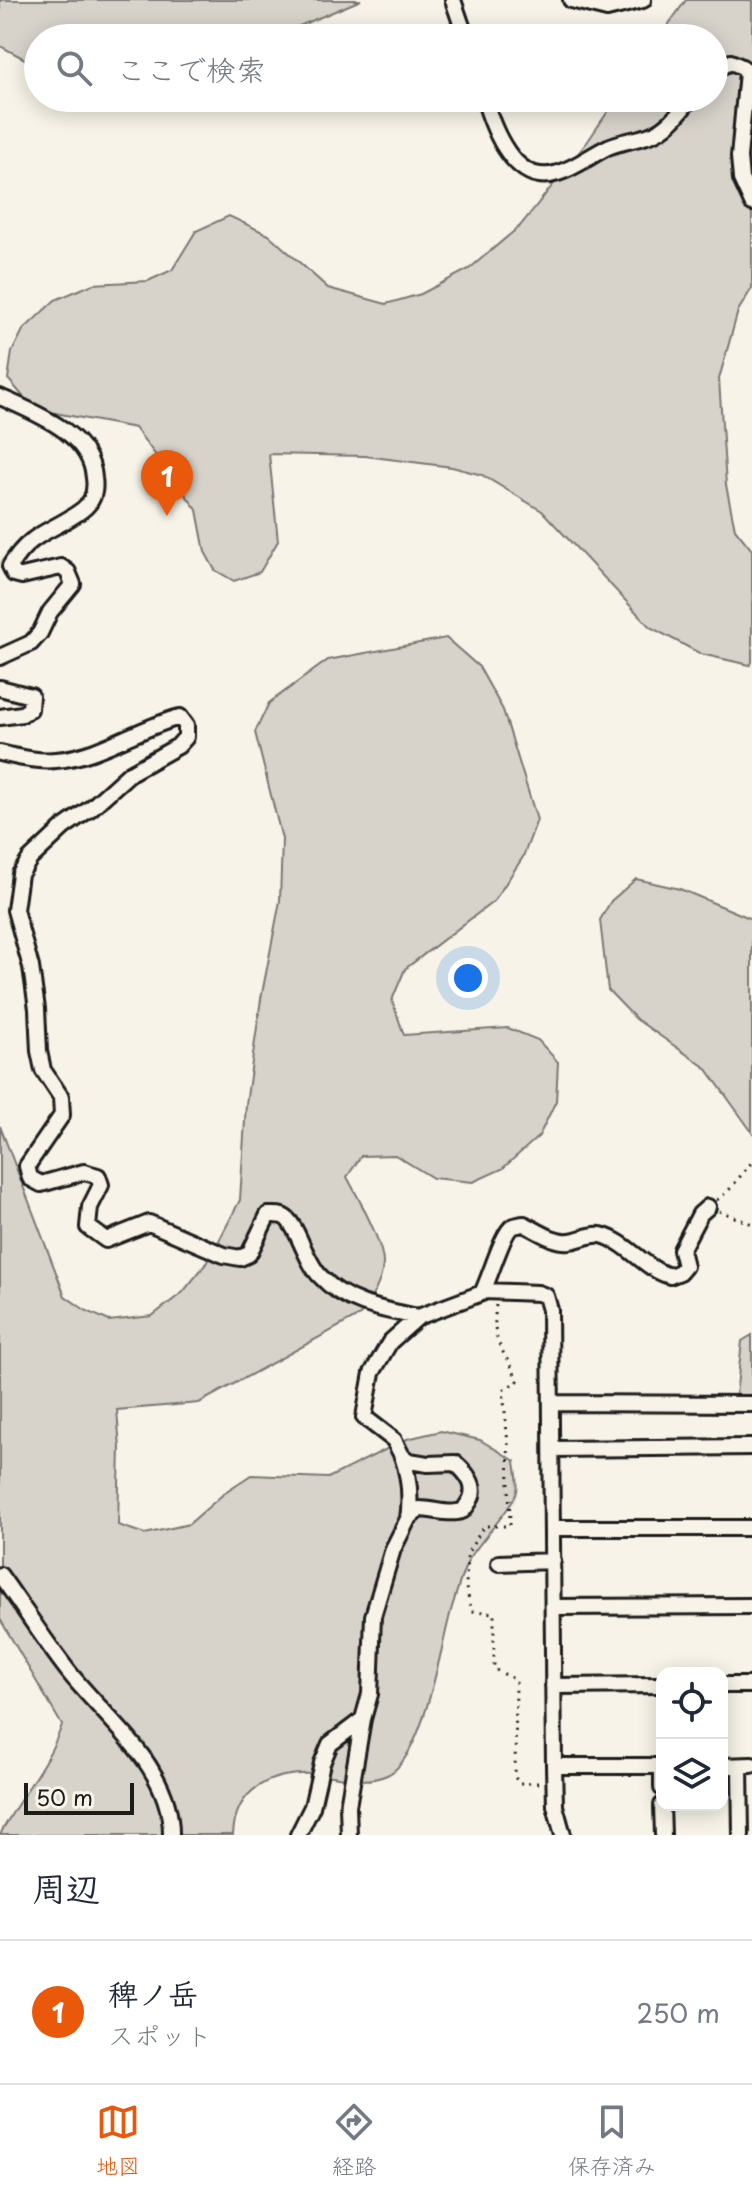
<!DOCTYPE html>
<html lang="ja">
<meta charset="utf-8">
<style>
:root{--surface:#fff;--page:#f2f2f3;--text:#1f2937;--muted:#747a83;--line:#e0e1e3;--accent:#ea580c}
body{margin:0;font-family:"Playpen Sans","Klee One",sans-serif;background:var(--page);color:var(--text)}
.controls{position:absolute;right:24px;bottom:24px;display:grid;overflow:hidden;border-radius:16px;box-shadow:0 4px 20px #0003}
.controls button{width:72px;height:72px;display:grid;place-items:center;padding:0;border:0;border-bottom:2px solid var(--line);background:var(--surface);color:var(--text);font:40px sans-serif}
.scale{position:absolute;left:24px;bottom:20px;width:110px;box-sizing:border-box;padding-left:8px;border:4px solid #1c1c1c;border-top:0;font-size:22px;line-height:28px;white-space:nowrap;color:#1c1c1c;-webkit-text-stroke:6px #f7f3e8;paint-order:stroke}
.you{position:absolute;left:468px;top:978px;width:28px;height:28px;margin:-20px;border:6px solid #fff;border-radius:50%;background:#1a73e8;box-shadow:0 0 0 12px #1a73e833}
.badge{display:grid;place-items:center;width:52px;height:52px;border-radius:50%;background:var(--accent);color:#fff;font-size:26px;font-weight:700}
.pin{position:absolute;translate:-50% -66px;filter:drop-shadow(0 2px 4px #0008)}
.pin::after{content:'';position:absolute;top:42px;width:28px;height:24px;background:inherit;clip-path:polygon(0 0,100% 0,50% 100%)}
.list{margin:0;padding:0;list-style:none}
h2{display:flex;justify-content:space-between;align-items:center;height:104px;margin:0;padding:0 32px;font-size:34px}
h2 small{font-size:26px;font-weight:400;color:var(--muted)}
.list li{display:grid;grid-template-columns:52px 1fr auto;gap:24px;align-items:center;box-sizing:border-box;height:144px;padding:0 32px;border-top:2px solid var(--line)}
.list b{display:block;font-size:30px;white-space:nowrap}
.list p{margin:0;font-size:26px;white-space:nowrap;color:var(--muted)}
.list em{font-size:26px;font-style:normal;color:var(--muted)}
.icon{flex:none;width:44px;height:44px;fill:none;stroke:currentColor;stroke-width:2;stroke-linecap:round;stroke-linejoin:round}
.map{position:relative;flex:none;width:752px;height:1835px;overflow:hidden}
.search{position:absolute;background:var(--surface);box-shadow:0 4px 20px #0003;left:24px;right:24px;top:24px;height:88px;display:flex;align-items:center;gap:20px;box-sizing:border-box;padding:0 28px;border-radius:44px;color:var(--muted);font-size:30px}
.sheet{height:248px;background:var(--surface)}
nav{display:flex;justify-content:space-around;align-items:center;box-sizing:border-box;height:112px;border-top:2px solid var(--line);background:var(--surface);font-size:22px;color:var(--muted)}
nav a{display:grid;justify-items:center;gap:4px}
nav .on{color:var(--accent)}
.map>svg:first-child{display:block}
</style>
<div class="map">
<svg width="752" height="1835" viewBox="0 0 752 1835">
<rect width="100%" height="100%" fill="#f7f3e8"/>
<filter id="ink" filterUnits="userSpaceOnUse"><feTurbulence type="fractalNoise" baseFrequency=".0125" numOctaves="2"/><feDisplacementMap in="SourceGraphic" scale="16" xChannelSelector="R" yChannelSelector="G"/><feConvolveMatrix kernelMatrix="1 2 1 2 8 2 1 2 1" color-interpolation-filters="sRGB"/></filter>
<g filter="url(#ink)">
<path fill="#d7d3cb" stroke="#7a7874" stroke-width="2" d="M0,0H361L271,38H38V66L0,46Z
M686,0H752V288L738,311L719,379L726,485L735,529L752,550V662L750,665L701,654L650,627L542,511L482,475L452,467L365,456L269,454L278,541L260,572L234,581L215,570L205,552L197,510L135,428L34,409L8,379L12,352L23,330L55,300L93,284L148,281L172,270L196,231L229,216L269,235L328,288L386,304L421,294L469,269L520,226L588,141L617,98H714V38H659Z
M446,638L479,667L503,710L537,820L523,857L494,901L405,969L392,1000L404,1035L508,1028L538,1040L558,1062L556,1101L539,1136L502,1169L473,1182L433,1178L395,1155L361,1156L347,1177C357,1195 384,1244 383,1264C382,1283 370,1300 360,1315L199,1403L117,1410L120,1448L118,1525L145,1534L189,1524L228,1490L251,1475L328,1478L407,1439L441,1431L480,1440L515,1461C516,1470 519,1482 517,1491C515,1505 477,1544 468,1561C461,1575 457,1592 452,1607C441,1644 424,1759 387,1775C362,1786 340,1775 315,1774C272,1772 235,1788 233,1835H0C19,1797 48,1765 62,1725L0,1619V1126L65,1296L85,1310L109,1321L152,1316L183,1292L209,1260L240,1200L246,1104L261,999L280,901L282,839L255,732L269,703L328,660Z
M636,879L680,889L752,919V1132L706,1068L636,1019L608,990L600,920L611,901Z
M752,1335V1396H736L742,1341Z"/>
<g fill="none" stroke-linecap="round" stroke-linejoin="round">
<g stroke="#1c1c1c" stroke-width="20">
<path id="minor" d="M453,0L466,38
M571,0L607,9L643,0
M714,70L731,62L742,67L747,72L739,157L741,179L752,203
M484,98C493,129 515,188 558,173C576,168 591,155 608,147C621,141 637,140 650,135C668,129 680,112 691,98
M0,397C35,413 91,433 94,478C96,491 93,502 82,510C53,532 31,531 10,566L14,574L22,576L61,567L68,572L73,584L50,612L40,633L31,643L0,657
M0,688L31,696L30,709L22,714L0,717
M0,753C18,757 37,762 56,760C98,757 138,728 180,717L186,725V737L178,746L130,773L91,808L64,827L30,859L20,874L15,910L31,967L37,1009L39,1051L43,1070L61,1097L62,1115L27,1166L30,1178L41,1184L84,1172L98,1176L101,1185L90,1207L88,1227L106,1240L149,1223L224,1255L240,1258L249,1254L268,1215C274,1215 281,1214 286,1218C298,1227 306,1263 321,1277C346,1304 384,1310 418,1317
M483,1291L538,1293L546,1296L550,1310L554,1766L555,1806L563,1835
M551,1403L752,1404
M552,1449L752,1447
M402,1456C409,1476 411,1499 408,1519
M552,1528H752
M499,1563L553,1561
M0,1575C23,1607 44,1640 68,1671C106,1720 172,1767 171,1835
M553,1607L752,1606
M722,1685H752
M553,1686L662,1685
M554,1766H662
M662,1766V1788
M722,1766L752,1765
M740,1766L741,1835
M662,1805L663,1835
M298,1835L312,1807L322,1763L330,1744L363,1719
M349,1835L348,1806L363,1719L370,1694L373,1616L393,1549L408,1519L419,1509C432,1509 446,1514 457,1512C464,1511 463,1511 467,1505C480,1489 468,1474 455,1463L428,1464L409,1461L402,1456L394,1440L364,1417L372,1373L390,1342L418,1317L482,1293C489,1280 503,1232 512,1227C513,1226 522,1224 524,1224C538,1231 554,1243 570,1241C580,1240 591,1233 601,1235C627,1241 644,1269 670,1276L680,1272L685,1266L681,1250L700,1214L708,1207"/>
</g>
<path stroke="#1c1c1c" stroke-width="3" stroke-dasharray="2 6" stroke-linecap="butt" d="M717,1200L729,1190L752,1162
M719,1211L752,1224
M496,1305C491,1346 503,1346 518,1381L503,1390L508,1444L510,1526H484L467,1554L466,1588L472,1611L494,1613V1669L516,1680L515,1777L518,1783H543"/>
<use href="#minor" stroke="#f7f3e8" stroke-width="14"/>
</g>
</g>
</svg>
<div class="controls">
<button><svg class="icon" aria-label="locate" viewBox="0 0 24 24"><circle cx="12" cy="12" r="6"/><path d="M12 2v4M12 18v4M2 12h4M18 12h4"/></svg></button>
<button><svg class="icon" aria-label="layers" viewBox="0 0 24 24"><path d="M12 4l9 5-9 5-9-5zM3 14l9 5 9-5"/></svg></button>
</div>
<div class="scale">50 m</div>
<div class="you"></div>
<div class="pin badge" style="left:167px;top:516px">1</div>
<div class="search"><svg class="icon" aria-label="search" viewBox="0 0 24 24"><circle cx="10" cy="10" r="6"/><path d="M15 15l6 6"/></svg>ここで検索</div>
</div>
<section class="sheet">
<h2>周辺<small></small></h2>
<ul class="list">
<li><span class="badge">1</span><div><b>稗ノ岳</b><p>スポット</p></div><em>250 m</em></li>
</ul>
</section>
<nav>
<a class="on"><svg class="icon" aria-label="map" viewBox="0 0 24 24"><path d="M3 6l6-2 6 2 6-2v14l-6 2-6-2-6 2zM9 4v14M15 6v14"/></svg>地図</a>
<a><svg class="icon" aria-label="directions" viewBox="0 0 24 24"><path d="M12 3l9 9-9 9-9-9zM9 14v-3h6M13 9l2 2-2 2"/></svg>経路</a>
<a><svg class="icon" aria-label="saved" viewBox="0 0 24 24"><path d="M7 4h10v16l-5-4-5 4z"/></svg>保存済み</a>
</nav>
